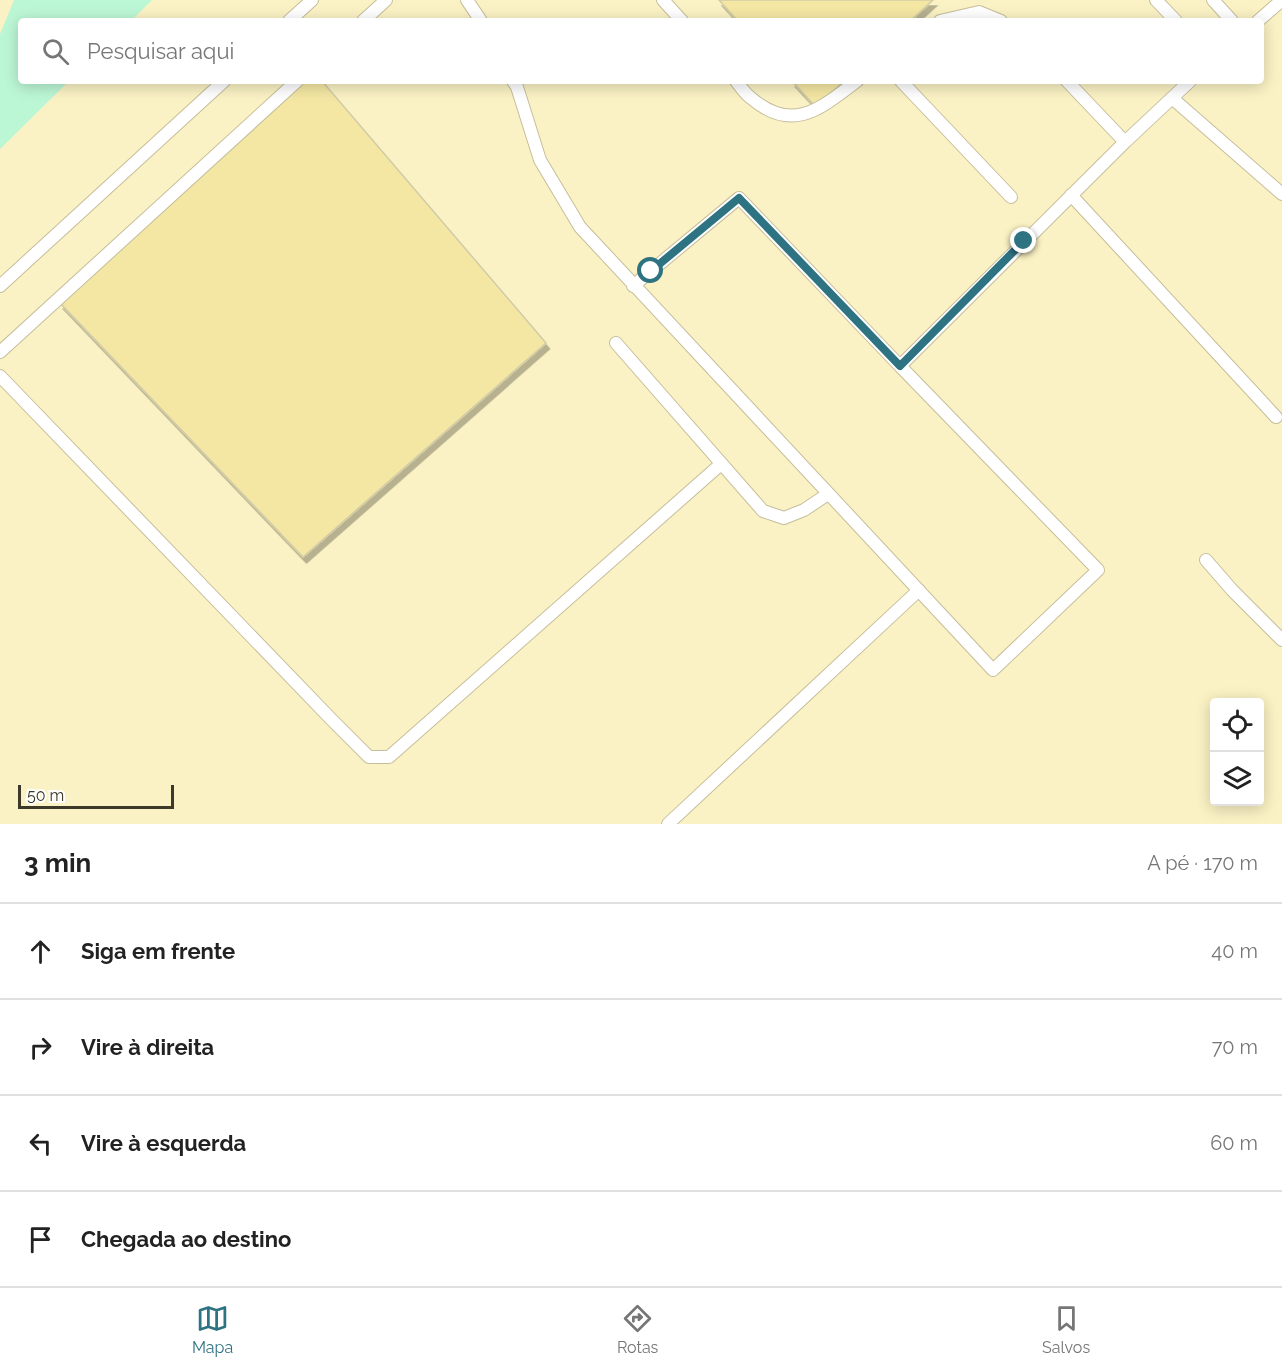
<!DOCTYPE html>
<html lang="pt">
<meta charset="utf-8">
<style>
:root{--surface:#fff;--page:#f2f2f2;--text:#222;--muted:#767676;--line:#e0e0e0;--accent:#2e7382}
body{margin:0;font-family:Raleway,sans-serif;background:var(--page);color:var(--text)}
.controls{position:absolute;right:18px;bottom:18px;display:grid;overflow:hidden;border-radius:6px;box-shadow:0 3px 15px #0003}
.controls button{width:54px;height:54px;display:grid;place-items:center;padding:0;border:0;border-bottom:2px solid var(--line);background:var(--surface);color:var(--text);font:30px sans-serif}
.scale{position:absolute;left:18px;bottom:15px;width:156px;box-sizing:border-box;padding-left:6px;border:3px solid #3c392a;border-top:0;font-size:16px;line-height:21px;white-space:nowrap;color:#3c392a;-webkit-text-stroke:4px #fff;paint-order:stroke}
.stop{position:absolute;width:18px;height:18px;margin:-14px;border:4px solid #2e7382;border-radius:50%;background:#fff}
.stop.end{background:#2e7382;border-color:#fff;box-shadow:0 2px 6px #0008}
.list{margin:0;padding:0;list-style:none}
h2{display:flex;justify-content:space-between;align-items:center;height:78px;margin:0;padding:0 24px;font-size:26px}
h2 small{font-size:20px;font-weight:400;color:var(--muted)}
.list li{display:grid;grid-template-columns:39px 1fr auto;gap:18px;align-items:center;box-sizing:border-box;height:96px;padding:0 24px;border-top:2px solid var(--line)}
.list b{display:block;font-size:22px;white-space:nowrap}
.list em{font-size:20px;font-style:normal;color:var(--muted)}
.icon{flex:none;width:33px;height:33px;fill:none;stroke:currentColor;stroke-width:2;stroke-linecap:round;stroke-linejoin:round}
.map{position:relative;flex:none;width:1282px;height:824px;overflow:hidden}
.search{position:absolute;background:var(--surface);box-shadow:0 3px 15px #0003;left:18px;right:18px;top:18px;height:66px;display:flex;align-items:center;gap:15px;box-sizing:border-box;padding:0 21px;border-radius:6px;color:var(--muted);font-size:22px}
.sheet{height:462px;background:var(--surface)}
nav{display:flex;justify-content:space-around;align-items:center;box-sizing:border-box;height:84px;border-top:2px solid var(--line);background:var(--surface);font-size:16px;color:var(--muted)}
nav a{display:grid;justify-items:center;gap:3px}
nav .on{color:var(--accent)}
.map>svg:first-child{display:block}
</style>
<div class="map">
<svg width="1282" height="824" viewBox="0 0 1282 824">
<defs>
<filter id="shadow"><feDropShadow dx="3.5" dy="6" stdDeviation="0" flood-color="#0004"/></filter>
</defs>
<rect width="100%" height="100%" fill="#fefbec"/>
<path fill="#faf2c4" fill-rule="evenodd" d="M0,0H1282V824H0ZM21,21H1261V81H21ZM1214,702H1260V802H1214Z"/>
<path fill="#bcf7d5" d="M14,0H152L131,21H21V81H69L0,149V34Z"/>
<path fill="#f4e7a4" stroke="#d2cba6" stroke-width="1.5" filter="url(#shadow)" d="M719,0H933L910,21H738Z
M301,81H322L546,343L303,557L60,303Z
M792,81H844L816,107Z"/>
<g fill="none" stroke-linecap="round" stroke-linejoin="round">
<g stroke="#c5be9a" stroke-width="14">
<path id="lane" d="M467,0L481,21
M663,0L682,21
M1156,0L1176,21
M1213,0L1232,21
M289,21L312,0
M363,21L386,0
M940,21L979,12L1001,21
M1258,21L1282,0
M513,81L517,87L540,160L580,227L993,670L1098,570L900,366
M736,81C741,87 745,94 751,98C793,134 821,108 857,81
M901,81L1011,197
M1067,81L1125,142
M1172,98L1282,194
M1071,195L1276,417
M0,286L224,81
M633,286L739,198L900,366L1125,142L1190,81
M616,343L763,511L784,518L804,510L828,494
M0,352L297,81
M0,376L332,720L369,757H389L721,464
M1206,560L1232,590L1282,640
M668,824L919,590"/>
</g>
<use href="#lane" stroke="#fff" stroke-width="12"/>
</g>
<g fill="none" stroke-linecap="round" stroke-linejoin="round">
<path stroke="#2e7382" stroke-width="8" d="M651,271L739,198L900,366L1024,241"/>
</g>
</svg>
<div class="controls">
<button><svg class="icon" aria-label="locate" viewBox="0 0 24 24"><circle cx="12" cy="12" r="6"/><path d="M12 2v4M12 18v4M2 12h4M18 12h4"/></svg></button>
<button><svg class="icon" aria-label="layers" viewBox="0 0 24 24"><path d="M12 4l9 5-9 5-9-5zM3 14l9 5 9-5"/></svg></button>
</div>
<div class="scale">50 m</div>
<div class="stop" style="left:651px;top:271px"></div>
<div class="stop end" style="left:1024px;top:241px"></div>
<div class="search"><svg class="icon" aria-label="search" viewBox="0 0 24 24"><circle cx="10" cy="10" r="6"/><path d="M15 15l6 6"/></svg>Pesquisar aqui</div>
</div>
<section class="sheet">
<h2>3 min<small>A pé · 170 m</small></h2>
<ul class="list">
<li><svg class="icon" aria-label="ahead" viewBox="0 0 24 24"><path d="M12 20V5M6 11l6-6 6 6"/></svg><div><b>Siga em frente</b></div><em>40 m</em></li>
<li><svg class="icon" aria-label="right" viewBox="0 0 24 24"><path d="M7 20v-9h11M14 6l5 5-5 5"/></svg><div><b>Vire à direita</b></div><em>70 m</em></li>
<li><svg class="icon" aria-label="left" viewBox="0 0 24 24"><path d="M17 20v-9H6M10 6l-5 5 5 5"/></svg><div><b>Vire à esquerda</b></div><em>60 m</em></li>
<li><svg class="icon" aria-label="arrive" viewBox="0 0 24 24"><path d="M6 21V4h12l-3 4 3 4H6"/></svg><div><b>Chegada ao destino</b></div></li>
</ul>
</section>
<nav>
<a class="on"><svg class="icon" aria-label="map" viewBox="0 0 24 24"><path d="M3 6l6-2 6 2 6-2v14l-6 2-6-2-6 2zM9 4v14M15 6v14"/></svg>Mapa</a>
<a><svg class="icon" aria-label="directions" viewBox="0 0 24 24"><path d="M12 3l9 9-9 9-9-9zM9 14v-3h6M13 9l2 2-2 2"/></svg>Rotas</a>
<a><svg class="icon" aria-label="saved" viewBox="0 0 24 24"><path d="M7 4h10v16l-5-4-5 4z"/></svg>Salvos</a>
</nav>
